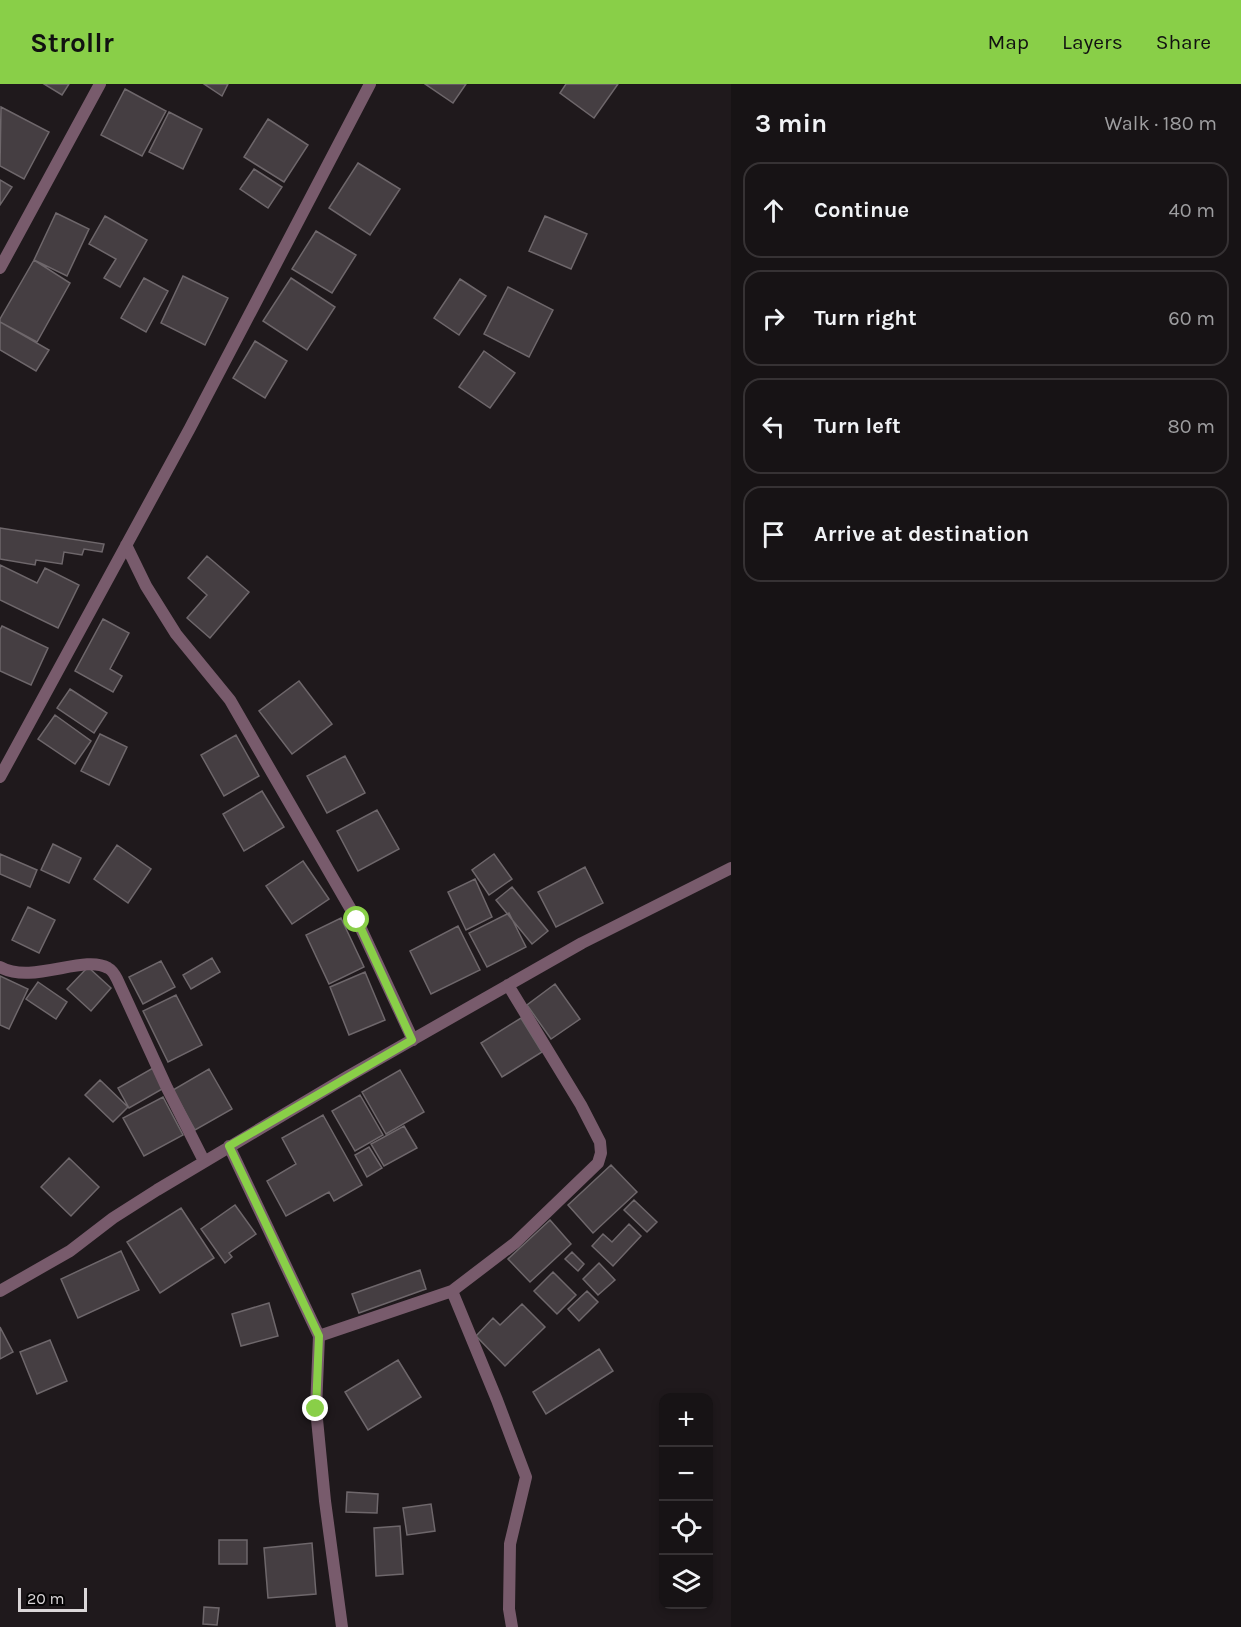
<!DOCTYPE html>
<meta charset="utf-8">
<style>
:root{--surface:#171315;--page:#201c1e;--text:#f1f3f6;--muted:#9e9ea0;--line:#363234;--accent:#89cf48}
body{margin:0;font-family:Karla,sans-serif;background:var(--page);color:var(--text)}
.controls{position:absolute;right:18px;bottom:18px;display:grid;overflow:hidden;border-radius:12px;box-shadow:0 3px 9px #0003}
.controls button{width:54px;height:54px;display:grid;place-items:center;padding:0;border:0;border-bottom:2px solid var(--line);background:var(--surface);color:var(--text);font:30px sans-serif}
.scale{position:absolute;left:18px;bottom:15px;width:69px;box-sizing:border-box;padding-left:6px;border:3px solid #dbd7d9;border-top:0;font-size:16px;line-height:21px;white-space:nowrap;color:#dbd7d9;-webkit-text-stroke:4px #070506;paint-order:stroke}
.stop{position:absolute;width:18px;height:18px;margin:-14px;border:4px solid #89cf48;border-radius:50%;background:#fff}
.stop.end{background:#89cf48;border-color:#fff;box-shadow:0 2px 6px #0008}
.list{margin:0;padding:0;list-style:none}
h2{display:flex;justify-content:space-between;align-items:center;height:78px;margin:0;padding:0 24px;font-size:26px}
h2 small{font-size:20px;font-weight:400;color:var(--muted)}
.list li{display:grid;grid-template-columns:39px 1fr auto;gap:18px;align-items:center;box-sizing:border-box;height:96px;margin:0 12px 12px;padding:0 12px;border:2px solid var(--line);border-radius:18px}
.list b{display:block;font-size:22px;white-space:nowrap}
.list em{font-size:20px;font-style:normal;color:var(--muted)}
.icon{flex:none;width:33px;height:33px;fill:none;stroke:currentColor;stroke-width:2;stroke-linecap:round;stroke-linejoin:round}
.map{position:relative;flex:none;width:731px;height:1543px;overflow:hidden}
header{display:flex;align-items:center;gap:36px;box-sizing:border-box;height:84px;padding:0 30px;background:var(--accent);color:#111}
header strong{font-size:28px}
nav{display:flex;gap:33px;margin-inline-start:auto;font-size:21px}
main{display:flex}
aside{flex:1;background:var(--surface)}
.map>svg:first-child{display:block}
</style>
<header>
<strong>Strollr</strong>
<nav><a>Map</a><a>Layers</a><a>Share</a></nav>
</header>
<main>
<div class="map">
<svg width="731" height="1543" viewBox="0 0 731 1543">
<rect width="100%" height="100%" fill="#1f191c"/>
<path fill="#453e42" stroke="#6e676b" stroke-width="1.5" d="M44,0H69L62,11Z
M204,0H228L222,12Z
M425,0H466L453,19Z
M566,0H618L594,34L560,9Z
M125,5L166,27L142,72L101,51Z
M1,23L49,48L24,95L0,82Z
M169,28L202,45L183,85L149,68Z
M268,35L308,61L284,98L244,73Z
M358,79L400,105L370,151L329,124Z
M254,85L282,103L268,124L240,105Z
M0,96L12,103L0,121Z
M56,129L89,145L67,192L34,176Z
M105,132L147,156L120,203L104,194L116,175L89,160Z
M545,132L587,150L571,185L529,167Z
M316,147L356,171L332,209L292,185Z
M34,176L70,199L37,258L0,238V235Z
M183,192L228,214L205,261L161,239Z
M144,194L168,207L146,248L121,234Z
M291,194L335,223L307,266L263,237Z
M460,195L486,212L459,251L434,234Z
M508,203L553,226L529,273L484,250Z
M0,238L49,266L36,287L0,266Z
M255,257L287,277L265,314L233,294Z
M484,267L515,289L490,324L459,303Z
M0,444L104,460L102,468L84,465L82,471L64,468L62,480L36,476L35,481L0,475Z
M207,472L249,508L210,554L187,534L207,511L188,494Z
M0,481L37,499L45,484L79,501L58,544L0,516Z
M103,535L129,549L110,585L122,592L113,608L75,587Z
M2,542L48,564L31,601L0,587V546Z
M299,597L332,640L292,670L259,627Z
M70,605L107,629L94,649L57,624Z
M55,631L91,657L75,680L38,655Z
M100,650L127,663L109,701L81,687Z
M236,651L259,692L224,712L201,671Z
M345,672L365,709L327,729L307,692Z
M262,707L284,743L244,767L223,730Z
M377,726L399,765L358,787L337,747Z
M53,760L81,774L69,799L41,786Z
M117,761L151,785L128,819L94,795Z
M0,770L37,786L30,803L0,790Z
M494,770L512,795L489,811L472,786Z
M303,777L329,815L292,840L266,802Z
M585,783L603,819L556,843L538,808Z
M475,795L492,833L466,846L448,808Z
M512,803L548,847L532,860L496,816Z
M28,823L55,836L39,869L12,856Z
M509,829L526,863L487,883L469,849Z
M341,834L364,883L329,900L306,851Z
M458,842L480,886L431,910L410,867Z
M212,874L220,888L191,905L183,891Z
M161,877L175,903L143,920L129,893Z
M88,883L111,904L91,927L67,905Z
M365,888L385,936L349,951L330,903Z
M0,892L28,905L9,945L0,941Z
M38,898L67,918L56,935L26,915Z
M555,900L580,935L551,955L527,921Z
M176,911L202,961L168,978L143,927Z
M521,934L542,968L502,993L481,959Z
M153,984L164,1004L129,1024L118,1004Z
M209,985L232,1025L195,1046L173,1006Z
M400,986L424,1028L386,1050L362,1008Z
M100,996L128,1023L113,1038L85,1011Z
M360,1011L383,1051L355,1067L332,1027Z
M163,1013L183,1051L144,1072L123,1034Z
M323,1031L362,1101L334,1117L329,1108L286,1132L267,1097L296,1080L282,1054Z
M404,1042L417,1064L384,1082L371,1060Z
M369,1063L382,1084L367,1093L355,1071Z
M69,1074L99,1103L71,1132L41,1103Z
M611,1081L637,1108L593,1149L568,1121Z
M634,1116L657,1138L647,1148L624,1126Z
M235,1121L256,1150L229,1169L232,1173L225,1179L201,1145Z
M181,1124L214,1174L160,1209L127,1158Z
M550,1136L571,1160L530,1198L508,1175Z
M629,1140L641,1152L613,1182L592,1162L603,1150L612,1158Z
M121,1167L139,1206L78,1234L61,1195Z
M572,1168L584,1180L578,1187L565,1175Z
M599,1179L615,1196L598,1211L583,1195Z
M420,1186L426,1205L359,1229L352,1210Z
M553,1188L576,1211L557,1230L534,1207Z
M587,1207L598,1218L579,1237L568,1225Z
M269,1219L278,1252L241,1262L232,1230Z
M522,1220L545,1243L505,1282L476,1252L493,1234L500,1241Z
M0,1243L13,1268L0,1275Z
M50,1256L67,1297L37,1310L20,1268Z
M599,1265L613,1287L546,1330L533,1308Z
M398,1276L421,1313L368,1346L345,1308Z
M347,1408L378,1410L377,1429L346,1428Z
M431,1420L435,1447L407,1451L403,1424Z
M400,1442L403,1490L376,1492L374,1444Z
M219,1456H247V1480H219Z
M312,1459L316,1510L268,1514L264,1464Z
M204,1523L219,1524L217,1541L203,1540Z"/>
<g fill="none" stroke-linecap="round" stroke-linejoin="round">
<path stroke="#785b6c" stroke-width="12" d="M0,184L100,0
M126,461L146,502L176,550L230,616L357,836L413,956
M0,693L190,344L370,0
M0,883C32,901 84,870 108,884C112,886 115,891 117,895L167,1004L204,1077
M229,1062L319,1252L316,1325L325,1417L342,1543
M0,1207L70,1167L113,1134L157,1106L347,993L582,859L731,784
M452,1207L497,1316L526,1393L510,1460L509,1525L512,1543
M319,1252L452,1207L515,1159L598,1079L601,1069L600,1058L581,1021L508,901"/>
</g>
<g fill="none" stroke-linecap="round" stroke-linejoin="round">
<path stroke="#89cf48" stroke-width="8" d="M316,1325L319,1252L229,1062L412,956L357,836"/>
</g>
</svg>
<div class="controls">
<button>+</button>
<button>−</button>
<button><svg class="icon" aria-label="locate" viewBox="0 0 24 24"><circle cx="12" cy="12" r="6"/><path d="M12 2v4M12 18v4M2 12h4M18 12h4"/></svg></button>
<button><svg class="icon" aria-label="layers" viewBox="0 0 24 24"><path d="M12 4l9 5-9 5-9-5zM3 14l9 5 9-5"/></svg></button>
</div>
<div class="scale">20 m</div>
<div class="stop" style="left:357px;top:836px"></div>
<div class="stop end" style="left:316px;top:1325px"></div>
</div>
<aside>
<h2>3 min<small>Walk · 180 m</small></h2>
<ul class="list">
<li><svg class="icon" aria-label="ahead" viewBox="0 0 24 24"><path d="M12 20V5M6 11l6-6 6 6"/></svg><div><b>Continue</b></div><em>40 m</em></li>
<li><svg class="icon" aria-label="right" viewBox="0 0 24 24"><path d="M7 20v-9h11M14 6l5 5-5 5"/></svg><div><b>Turn right</b></div><em>60 m</em></li>
<li><svg class="icon" aria-label="left" viewBox="0 0 24 24"><path d="M17 20v-9H6M10 6l-5 5 5 5"/></svg><div><b>Turn left</b></div><em>80 m</em></li>
<li><svg class="icon" aria-label="arrive" viewBox="0 0 24 24"><path d="M6 21V4h12l-3 4 3 4H6"/></svg><div><b>Arrive at destination</b></div></li>
</ul>
</aside>
</main>
